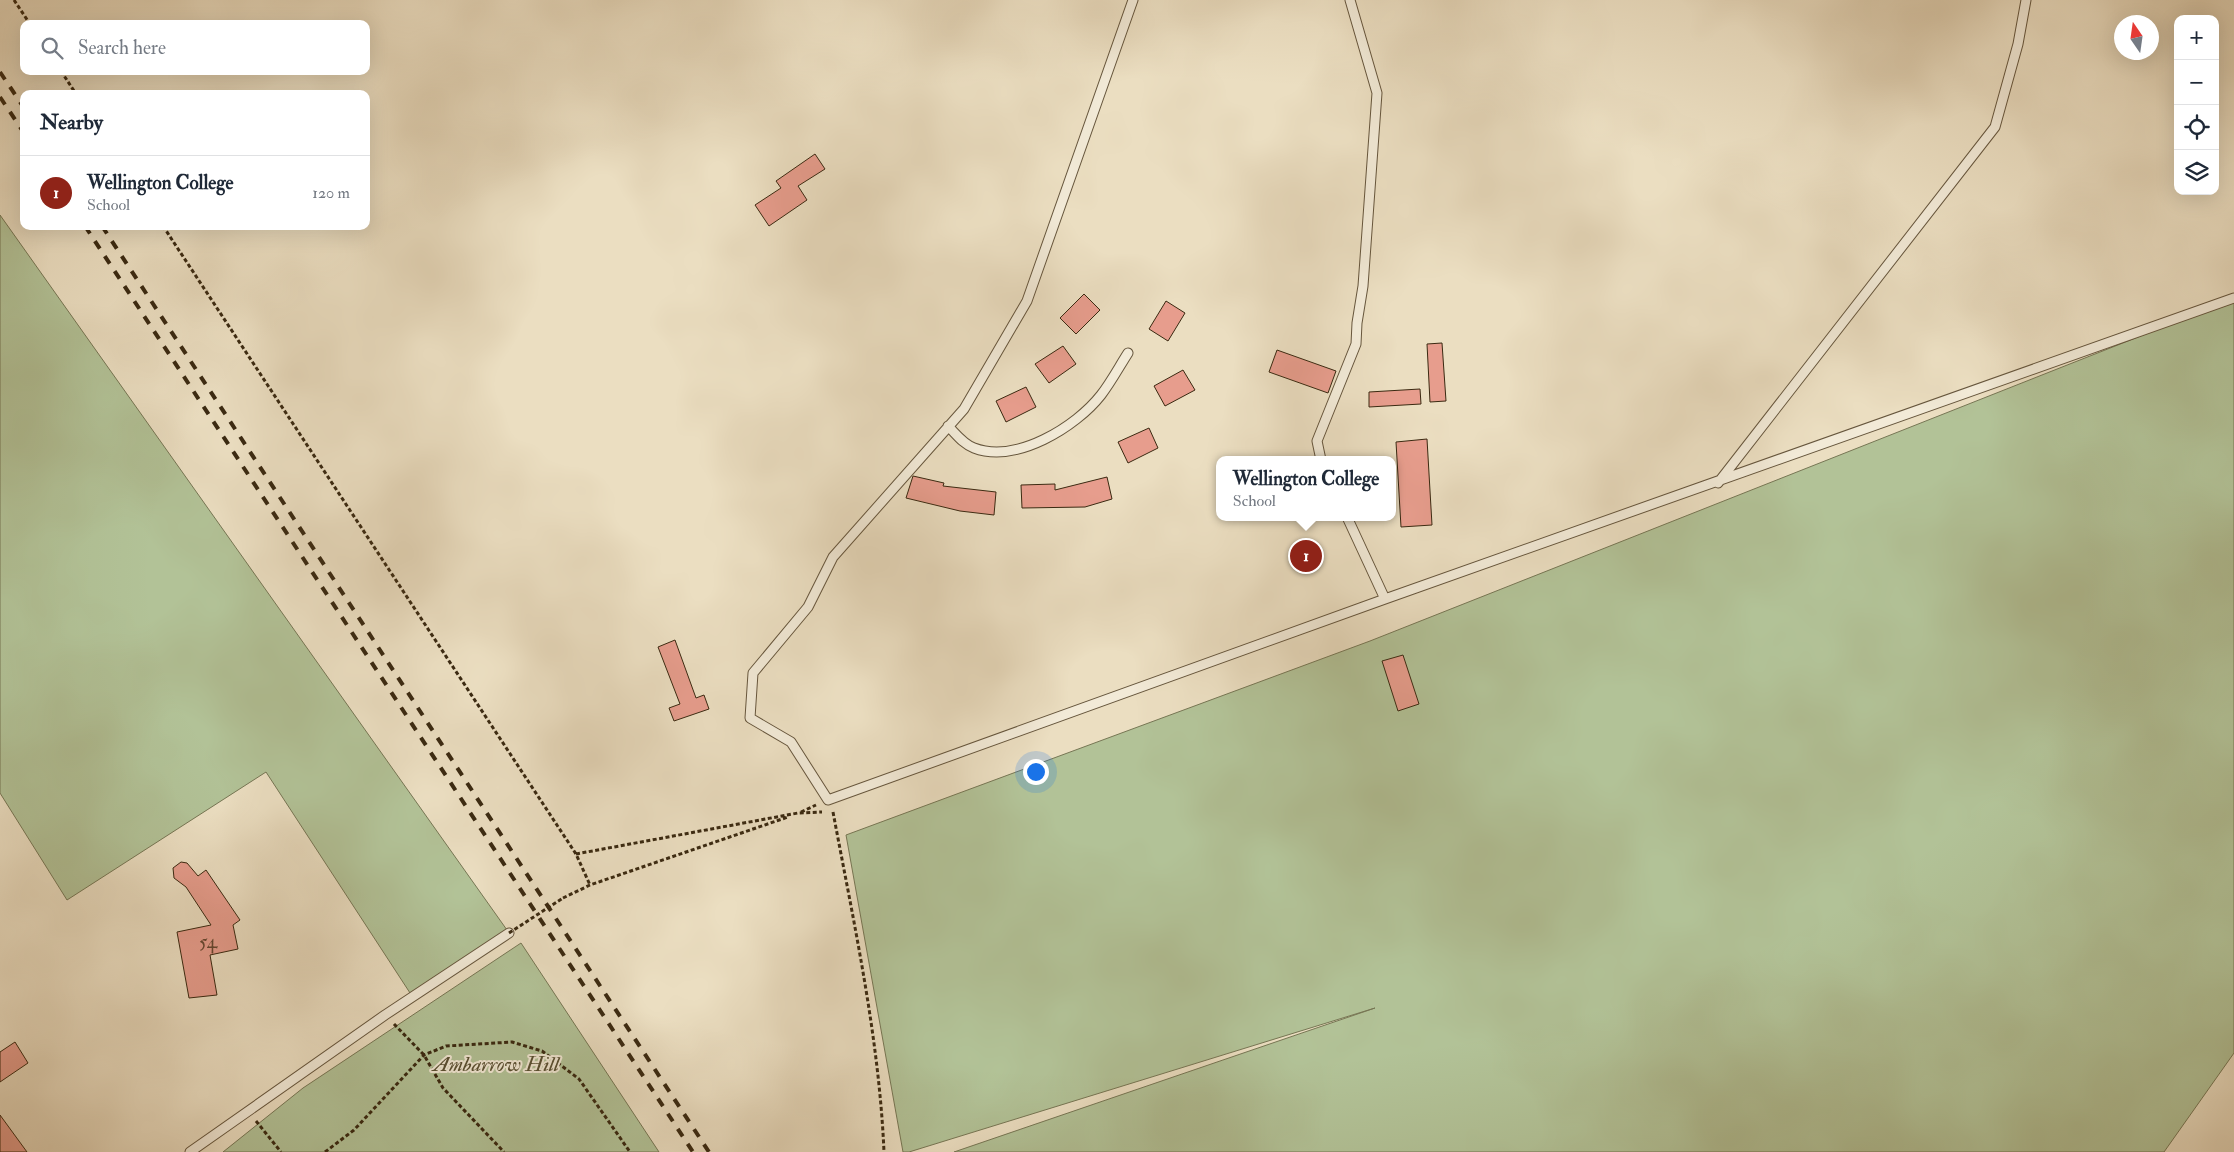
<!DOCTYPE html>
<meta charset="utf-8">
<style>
:root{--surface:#fff;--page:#f2f2f3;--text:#1f2937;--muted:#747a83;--line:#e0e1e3;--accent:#8f2418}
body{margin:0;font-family:"IM FELL Double Pica",serif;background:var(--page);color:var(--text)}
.controls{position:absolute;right:15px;top:15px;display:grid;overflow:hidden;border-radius:10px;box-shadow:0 5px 20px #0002}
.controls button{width:45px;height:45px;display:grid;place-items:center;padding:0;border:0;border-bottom:1px solid var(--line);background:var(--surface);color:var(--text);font:25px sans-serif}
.compass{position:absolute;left:2114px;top:15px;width:45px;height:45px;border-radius:50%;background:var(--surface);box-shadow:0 5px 20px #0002;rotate:347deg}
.you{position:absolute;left:1035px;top:771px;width:18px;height:18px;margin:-12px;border:4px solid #fff;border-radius:50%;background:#1a73e8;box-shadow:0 0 0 8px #1a73e833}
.badge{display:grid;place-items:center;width:32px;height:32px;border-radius:50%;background:var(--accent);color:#fff;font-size:16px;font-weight:700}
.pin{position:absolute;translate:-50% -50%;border:2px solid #fff;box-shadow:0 1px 5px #0006}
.popup{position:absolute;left:1216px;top:456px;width:180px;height:65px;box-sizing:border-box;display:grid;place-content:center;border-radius:10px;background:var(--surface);filter:drop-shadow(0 1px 4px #0005);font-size:16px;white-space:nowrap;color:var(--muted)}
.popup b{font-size:19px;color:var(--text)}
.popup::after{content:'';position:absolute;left:50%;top:100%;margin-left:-10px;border:10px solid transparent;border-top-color:var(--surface)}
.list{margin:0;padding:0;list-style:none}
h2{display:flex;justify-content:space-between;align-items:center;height:65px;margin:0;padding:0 20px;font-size:21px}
h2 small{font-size:16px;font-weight:400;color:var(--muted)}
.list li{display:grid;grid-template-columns:32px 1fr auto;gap:15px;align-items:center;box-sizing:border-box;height:75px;padding:0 20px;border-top:1px solid var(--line)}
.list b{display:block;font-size:19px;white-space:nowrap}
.list p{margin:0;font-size:16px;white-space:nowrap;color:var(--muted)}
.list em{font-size:16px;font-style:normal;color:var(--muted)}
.icon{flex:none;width:28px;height:28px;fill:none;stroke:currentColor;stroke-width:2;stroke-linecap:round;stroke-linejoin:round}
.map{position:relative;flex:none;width:2234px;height:1152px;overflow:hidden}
.search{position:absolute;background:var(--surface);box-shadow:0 5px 20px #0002;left:20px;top:20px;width:350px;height:55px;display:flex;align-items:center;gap:12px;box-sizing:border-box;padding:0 18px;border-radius:10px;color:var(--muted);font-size:19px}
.panel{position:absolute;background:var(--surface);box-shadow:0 5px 20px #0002;left:20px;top:90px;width:350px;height:140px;border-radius:10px}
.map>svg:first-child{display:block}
</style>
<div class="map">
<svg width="2234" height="1152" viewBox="0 0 2234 1152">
<rect width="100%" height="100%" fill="#ebdec1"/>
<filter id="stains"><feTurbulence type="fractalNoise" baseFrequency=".004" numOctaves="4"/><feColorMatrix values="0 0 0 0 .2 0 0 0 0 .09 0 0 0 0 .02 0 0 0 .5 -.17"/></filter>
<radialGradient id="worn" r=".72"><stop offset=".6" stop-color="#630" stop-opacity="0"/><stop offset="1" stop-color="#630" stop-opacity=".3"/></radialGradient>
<path fill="#b2c297" stroke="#767654" d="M0,215L507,930L412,996L266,772L67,900L0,793Z
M2234,299V1053L2164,1152H954L1375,1008L909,1152H903L846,835L1370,641Z
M521,943L659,1152H223L303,1088Z"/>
<path fill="#e79d8d" stroke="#3a2911" d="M815,154L825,169L798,186L807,200L769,226L755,205L781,188L776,181Z
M1084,294L1100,310L1076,334L1060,318Z
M1166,301L1185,313L1168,341L1149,329Z
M1442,343L1446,401L1430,402L1427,344Z
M1063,346L1076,364L1049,383L1035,364Z
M1277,350L1336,371L1328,393L1269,372Z
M1183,370L1195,390L1165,406L1154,386Z
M1026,387L1036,407L1006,422L996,401Z
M1420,389L1421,404L1369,407V392Z
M1149,428L1158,448L1128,463L1118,442Z
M1427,439L1432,525L1401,527L1396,442Z
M913,476L944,483L943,486L996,492L994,515L960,511L906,498Z
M1107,477L1112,499L1085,507L1022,508L1021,485L1055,484V490Z
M675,640L696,698L704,695L709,709L674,721L669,708L680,704L658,647Z
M1403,655L1419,704L1398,711L1382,661Z
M181,862L187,863L198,876L206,870L240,920L233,925L238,949L210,955L217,995L189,998L177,932L211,925L186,887L174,878L173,868Z
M15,1042L28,1063L0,1082V1052Z
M0,1115L27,1152H0Z"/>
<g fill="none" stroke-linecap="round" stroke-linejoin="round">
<g stroke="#66563d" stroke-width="11">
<path id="lane" d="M1133,0L1027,301L964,409L833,557L808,607L753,673L750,718L791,742L828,800L1385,599L2234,298
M948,426C956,434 963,444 974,448C1016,464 1076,427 1101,395C1111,382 1119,367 1128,353
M1321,460L1317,441L1356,344L1357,323L1363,286L1377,93L1350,0
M1718,483L1995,127L2018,44L2026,0
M1347,517L1385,599
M190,1152L385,1015L509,933"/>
</g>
<path stroke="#3a2911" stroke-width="3" stroke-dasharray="4 2.5" stroke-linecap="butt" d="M14,0L30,24
M61,71L76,94
M163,226L576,854L590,885
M801,812L816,805
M833,812C854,924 879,1037 884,1152
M576,854L798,813L822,812
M563,898L590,885L788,817
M394,1024L424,1055L443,1088L504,1152
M256,1121L281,1152
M325,1152L354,1130L424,1055L446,1046L512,1042L542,1051L579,1079L630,1152"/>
<use href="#lane" stroke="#f2ead7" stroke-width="9"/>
<path stroke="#3a2911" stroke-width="4" stroke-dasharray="9 9" stroke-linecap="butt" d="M0,72L24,108
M0,97L24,133
M85,226L693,1152
M102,226L709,1152"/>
<path stroke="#3a2911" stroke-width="3" stroke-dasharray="4 2.5" stroke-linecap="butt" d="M509,933L563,898"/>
</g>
<g text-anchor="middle" stroke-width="4" stroke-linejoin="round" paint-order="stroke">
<g font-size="19" fill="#654630">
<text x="208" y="948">54</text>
</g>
<g font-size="21" font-style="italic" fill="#584f32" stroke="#f2ead7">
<text x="496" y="1071">Ambarrow Hill</text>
</g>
</g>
<rect width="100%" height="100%" filter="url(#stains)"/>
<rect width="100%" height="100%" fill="url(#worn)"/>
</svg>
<div class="controls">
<button>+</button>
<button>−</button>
<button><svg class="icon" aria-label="locate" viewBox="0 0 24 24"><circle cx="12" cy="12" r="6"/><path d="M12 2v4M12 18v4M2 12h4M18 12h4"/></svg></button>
<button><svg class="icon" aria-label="layers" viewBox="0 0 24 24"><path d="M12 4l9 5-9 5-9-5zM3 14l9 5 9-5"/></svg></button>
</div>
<svg class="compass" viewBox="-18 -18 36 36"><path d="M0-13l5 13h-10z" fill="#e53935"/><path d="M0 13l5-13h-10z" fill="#747a83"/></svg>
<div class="you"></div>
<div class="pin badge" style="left:1306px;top:556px">1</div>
<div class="popup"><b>Wellington College</b>School</div>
<div class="search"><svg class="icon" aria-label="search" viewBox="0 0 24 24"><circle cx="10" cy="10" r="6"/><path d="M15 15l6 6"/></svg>Search here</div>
<section class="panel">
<h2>Nearby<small></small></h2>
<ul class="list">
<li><span class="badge">1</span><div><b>Wellington College</b><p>School</p></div><em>120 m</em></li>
</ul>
</section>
</div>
